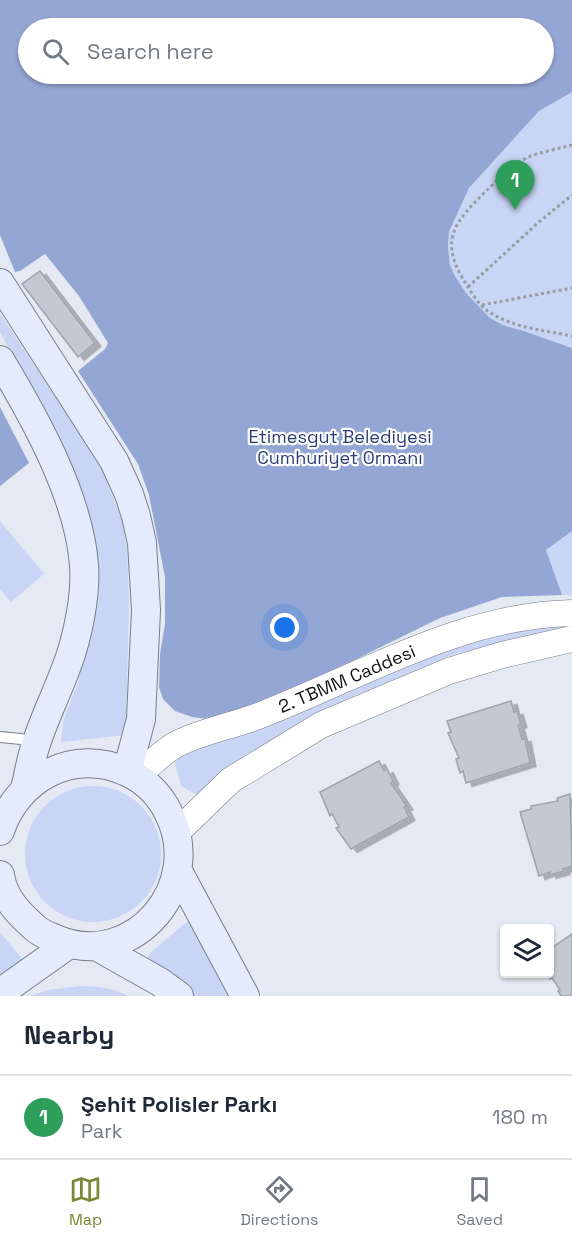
<!DOCTYPE html>
<meta charset="utf-8">
<style>
:root{--surface:#fff;--page:#f2f2f3;--text:#1f2937;--muted:#747a83;--line:#e0e1e3;--accent:#798836}
body{margin:0;font-family:"Space Grotesk",sans-serif;background:var(--page);color:var(--text)}
.controls{position:absolute;right:18px;bottom:18px;display:grid;overflow:hidden;border-radius:6px;box-shadow:0 2px 4px #0004}
.controls button{width:54px;height:54px;display:grid;place-items:center;padding:0;border:0;border-bottom:2px solid var(--line);background:var(--surface);color:var(--text);font:30px sans-serif}
.you{position:absolute;left:285px;top:628px;width:21px;height:21px;margin:-15px;border:4px solid #fff;border-radius:50%;background:#1a73e8;box-shadow:0 0 0 9px #1a73e833}
.badge{display:grid;place-items:center;width:39px;height:39px;border-radius:50%;background:var(--accent);color:#fff;font-size:20px;font-weight:700}
.pin{position:absolute;translate:-50% -50px;filter:drop-shadow(0 2px 3px #0008)}
.pin::after{content:'';position:absolute;top:32px;width:21px;height:18px;background:inherit;clip-path:polygon(0 0,100% 0,50% 100%)}
.list{margin:0;padding:0;list-style:none}
h2{display:flex;justify-content:space-between;align-items:center;height:78px;margin:0;padding:0 24px;font-size:26px}
h2 small{font-size:20px;font-weight:400;color:var(--muted)}
.list li{display:grid;grid-template-columns:39px 1fr auto;gap:18px;align-items:center;box-sizing:border-box;height:84px;padding:0 24px;border-top:2px solid var(--line)}
.list b{display:block;font-size:22px;white-space:nowrap}
.list p{margin:0;font-size:20px;white-space:nowrap;color:var(--muted)}
.list em{font-size:20px;font-style:normal;color:var(--muted)}
.icon{flex:none;width:33px;height:33px;fill:none;stroke:currentColor;stroke-width:2;stroke-linecap:round;stroke-linejoin:round}
.map{position:relative;flex:none;width:572px;height:996px;overflow:hidden}
.search{position:absolute;background:var(--surface);box-shadow:0 2px 4px #0004;left:18px;right:18px;top:18px;height:66px;display:flex;align-items:center;gap:15px;box-sizing:border-box;padding:0 21px;border-radius:33px;color:var(--muted);font-size:22px}
.sheet{height:162px;background:var(--surface)}
nav{display:flex;justify-content:space-around;align-items:center;box-sizing:border-box;height:84px;border-top:2px solid var(--line);background:var(--surface);font-size:16px;color:var(--muted)}
nav a{display:grid;justify-items:center;gap:3px}
nav .on{color:var(--accent)}
.map>svg:first-child{display:block}
</style>
<div class="map">
<svg width="572" height="996" viewBox="0 0 572 996">
<defs>
<filter id="shadow"><feDropShadow dx="6" dy="3.5" stdDeviation="0" flood-color="#0004"/></filter>
</defs>
<rect width="100%" height="100%" fill="#e5e9f3"/>
<path fill="#c8d5f4" d="M572,92V348L524,331L505,326L490,318L466,293L455,276L450,265L448,247L449,233L469,188L539,110Z
M0,314L98,460L123,522L127,551L129,600L126,735L61,742L63,722L78,682L96,608L43,412L0,332Z
M0,521L44,574L11,602L0,589Z
M572,531V595H562L546,550Z
M565,623V629L525,636L452,655L329,707L311,715L289,730L201,795H197L181,786L175,763L183,753L437,653L490,636Z
M25 854a68 68 0 1 1 136 0a68 68 0 1 1-136 0Z
M189,920L228,996H192L148,961L147,958L151,952Z
M0,932L23,960L0,977Z
M80,986C97,986 114,988 129,996H31L47,990Z"/>
<path fill="#94a6d4" fill-rule="evenodd" d="M0,0H572V92L539,111L469,188L449,232L448,247L450,265L455,276L466,293L490,318L505,326L524,331L572,348V531L546,550L562,595L502,597L440,618L338,668L254,707L207,719L192,717L175,711L163,699L159,687L160,654L165,624V577L149,495L138,464L78,371L105,349L108,343L79,296L45,254L20,271L15,272L0,235ZM28,28H544V74H28Z
M0,407L29,463L0,486Z"/>
<path fill="#c4c8d2" stroke="#9ea2ab" stroke-width="1.5" filter="url(#shadow)" d="M40,271L95,343L78,357L22,284Z
M511,701L514,712L517,711L521,724L518,725L522,739L525,738L530,763L466,783L463,771L460,773L456,759L459,758L448,733L451,732L447,721Z
M379,761L384,771L387,769L393,781L391,783L407,806L404,807L409,817L351,849L336,828L339,827L332,814L330,816L320,792Z
M570,794L572,866L563,869L564,871L550,875V872L539,876L520,812L531,809V806L558,801L557,798Z
M572,934V996H561L558,991L560,990L552,978L550,979L546,974H550V949Z"/>
<g fill="none" stroke-linecap="round" stroke-linejoin="round">
<g stroke="#7a7e87" stroke-width="12">
<path id="service" d="M0,737L21,739L34,744"/>
</g>
<g stroke="#7a7e87" stroke-width="27">
<path id="tertiary" d="M136,777C148,767 161,753 175,745C201,731 233,726 261,715C361,676 462,615 572,613
M176,833L231,780L321,725L449,671L502,655L572,639"/>
</g>
<g stroke="#7a7e87" stroke-width="30">
<path id="secondary" d="M0,283L114,461L129,494L136,516L142,543L146,610L141,719L127,772
M0,360C35,418 79,497 84,565C86,594 80,623 72,651C62,683 46,713 36,744C31,758 29,774 25,788
M0,831C17,778 74,747 127,772C145,780 160,795 168,812C206,884 135,970 58,940C49,936 41,934 34,927C18,913 3,897 0,875
M178,871L245,996
M96,946L160,982L179,996
M0,993L69,944"/>
</g>
<path stroke="#989ba3" stroke-width="3" stroke-dasharray="3 3" stroke-linecap="butt" d="M572,145C555,150 535,152 519,162C507,169 496,182 485,192C456,221 439,239 463,279C470,290 478,305 489,312C514,328 543,330 572,336
M468,287L539,222L572,195
M482,305L572,288"/>
<use href="#service" stroke="#fff" stroke-width="10"/>
<use href="#tertiary" stroke="#fff" stroke-width="26"/>
<use href="#secondary" stroke="#e4ebfd" stroke-width="28"/>
</g>
<g text-anchor="middle" stroke-width="4.5" stroke-linejoin="round" paint-order="stroke">
<g font-size="18" fill="#2b3d76" stroke="#fff">
<text x="340" y="443">Etimesgut Belediyesi<tspan x="340" dy="21">Cumhuriyet Ormanı</tspan></text>
</g>
<g font-size="18" fill="#111215" stroke="#fff">
<text transform="translate(347 679) rotate(-23)" y="6">2. TBMM Caddesi</text>
</g>
</g>
</svg>
<div class="controls">
<button><svg class="icon" aria-label="layers" viewBox="0 0 24 24"><path d="M12 4l9 5-9 5-9-5zM3 14l9 5 9-5"/></svg></button>
</div>
<div class="you"></div>
<div class="pin badge" style="left:515px;top:210px;background:#2e9e5b">1</div>
<div class="search"><svg class="icon" aria-label="search" viewBox="0 0 24 24"><circle cx="10" cy="10" r="6"/><path d="M15 15l6 6"/></svg>Search here</div>
</div>
<section class="sheet">
<h2>Nearby<small></small></h2>
<ul class="list">
<li><span class="badge" style="background:#2e9e5b">1</span><div><b>Şehit Polisler Parkı</b><p>Park</p></div><em>180 m</em></li>
</ul>
</section>
<nav>
<a class="on"><svg class="icon" aria-label="map" viewBox="0 0 24 24"><path d="M3 6l6-2 6 2 6-2v14l-6 2-6-2-6 2zM9 4v14M15 6v14"/></svg>Map</a>
<a><svg class="icon" aria-label="directions" viewBox="0 0 24 24"><path d="M12 3l9 9-9 9-9-9zM9 14v-3h6M13 9l2 2-2 2"/></svg>Directions</a>
<a><svg class="icon" aria-label="saved" viewBox="0 0 24 24"><path d="M7 4h10v16l-5-4-5 4z"/></svg>Saved</a>
</nav>
